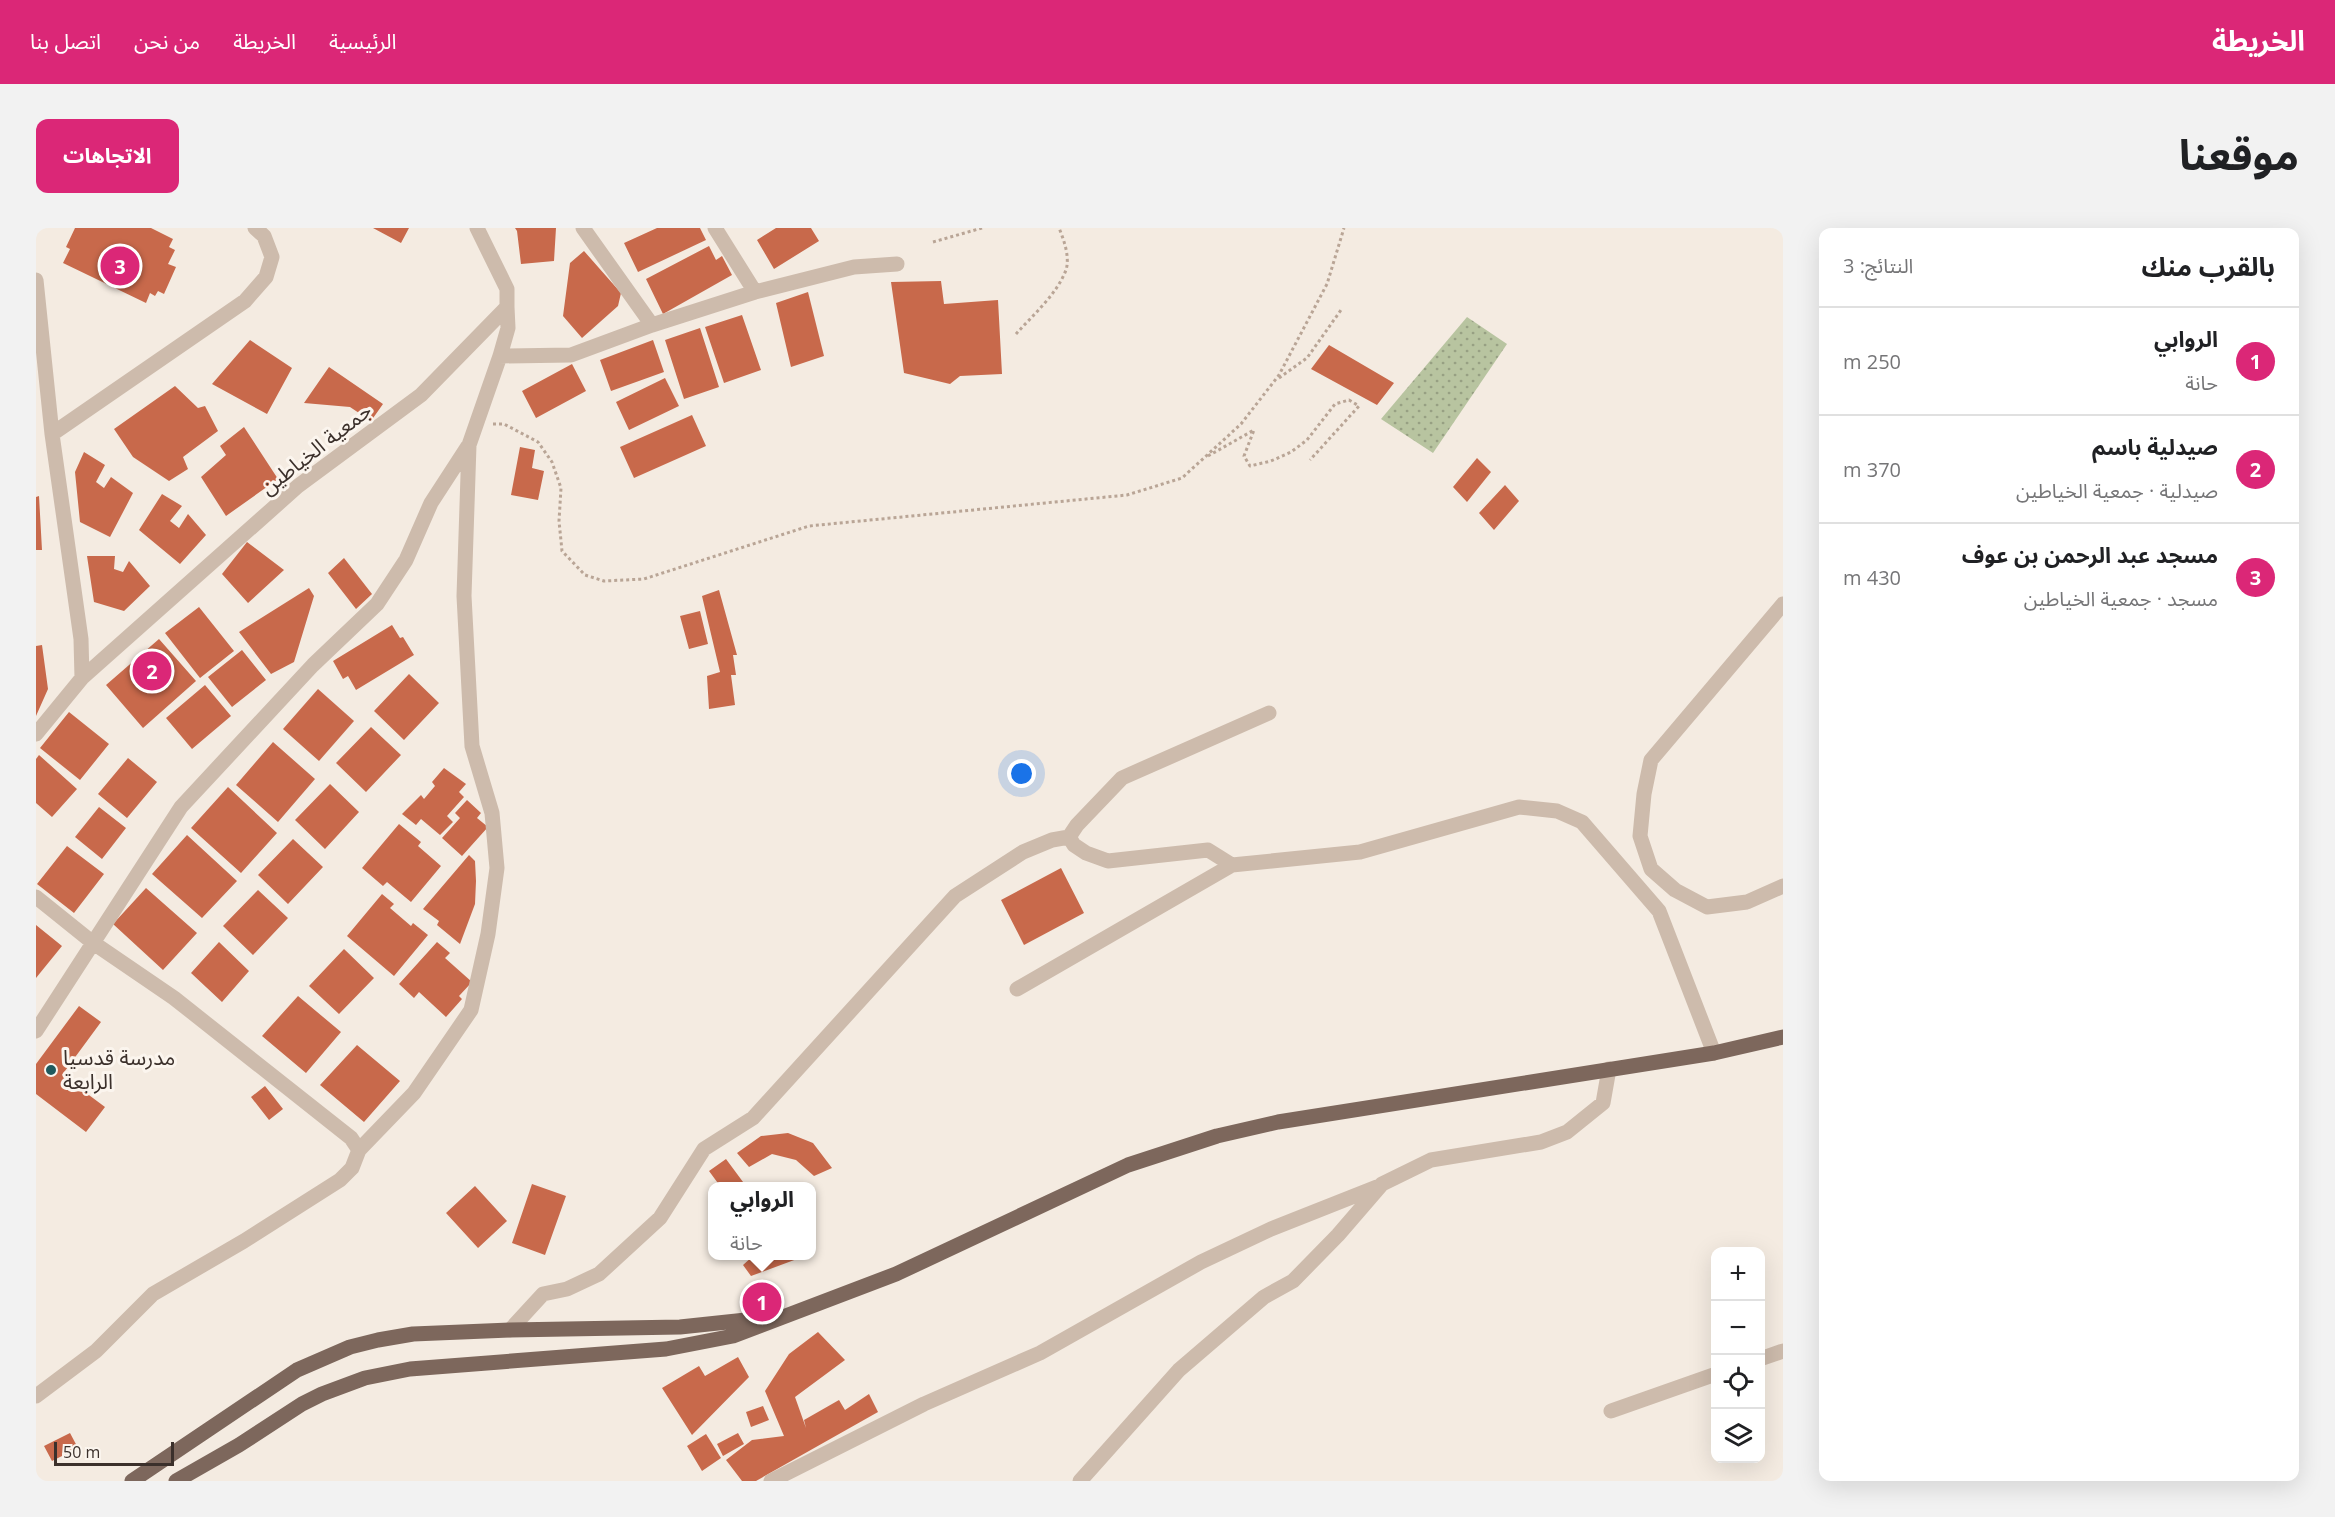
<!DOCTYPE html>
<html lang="ar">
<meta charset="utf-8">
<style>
:root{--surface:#fff;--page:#f2f2f2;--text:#202124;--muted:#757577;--line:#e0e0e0;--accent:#db2777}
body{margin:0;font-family:"Open Sans","Noto Sans Arabic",sans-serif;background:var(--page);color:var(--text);direction:rtl}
.controls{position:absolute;right:18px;bottom:18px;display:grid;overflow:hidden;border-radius:12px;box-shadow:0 6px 24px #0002}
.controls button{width:54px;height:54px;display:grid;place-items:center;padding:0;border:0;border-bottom:2px solid var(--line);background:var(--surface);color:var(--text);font:30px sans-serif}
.scale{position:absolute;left:18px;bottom:15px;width:120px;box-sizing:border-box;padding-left:6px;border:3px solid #3b302b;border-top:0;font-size:16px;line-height:21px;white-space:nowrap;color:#3b302b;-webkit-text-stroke:4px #fbf5ee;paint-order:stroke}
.you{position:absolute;left:986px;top:546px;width:21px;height:21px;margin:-15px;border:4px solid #fff;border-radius:50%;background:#1a73e8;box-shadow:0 0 0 9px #1a73e833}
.badge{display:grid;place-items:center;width:39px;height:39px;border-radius:50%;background:var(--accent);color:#fff;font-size:20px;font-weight:700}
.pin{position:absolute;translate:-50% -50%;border:3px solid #fff;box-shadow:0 2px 6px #0006}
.popup{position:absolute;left:672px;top:954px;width:108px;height:78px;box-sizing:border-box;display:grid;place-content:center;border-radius:12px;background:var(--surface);filter:drop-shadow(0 2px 4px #0005);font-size:20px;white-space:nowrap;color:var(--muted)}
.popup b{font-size:22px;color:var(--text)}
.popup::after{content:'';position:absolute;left:50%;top:100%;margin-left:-12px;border:12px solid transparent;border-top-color:var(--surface)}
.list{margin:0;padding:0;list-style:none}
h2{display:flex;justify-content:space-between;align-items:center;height:78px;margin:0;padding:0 24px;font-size:26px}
h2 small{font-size:20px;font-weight:400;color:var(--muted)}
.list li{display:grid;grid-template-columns:39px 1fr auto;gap:18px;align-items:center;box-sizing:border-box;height:108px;padding:0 24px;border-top:2px solid var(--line)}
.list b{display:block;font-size:22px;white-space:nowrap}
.list p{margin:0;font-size:20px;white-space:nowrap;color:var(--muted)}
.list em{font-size:20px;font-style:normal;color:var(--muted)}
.icon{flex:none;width:33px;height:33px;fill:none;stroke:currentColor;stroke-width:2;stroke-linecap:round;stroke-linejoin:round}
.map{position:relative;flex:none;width:1747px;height:1253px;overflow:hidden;direction:ltr;border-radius:12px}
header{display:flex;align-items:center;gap:36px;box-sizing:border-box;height:84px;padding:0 30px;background:var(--accent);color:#fff}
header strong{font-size:28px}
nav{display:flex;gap:33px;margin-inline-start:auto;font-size:21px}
.intro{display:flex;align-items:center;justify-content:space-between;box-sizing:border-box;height:144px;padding:0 36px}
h1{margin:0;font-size:42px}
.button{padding:15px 27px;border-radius:12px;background:var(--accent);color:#fff;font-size:21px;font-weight:700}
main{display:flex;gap:36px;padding:0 36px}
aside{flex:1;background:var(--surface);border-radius:12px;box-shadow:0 6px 24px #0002}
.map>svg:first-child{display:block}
</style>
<header>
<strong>الخريطة</strong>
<nav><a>الرئيسية</a><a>الخريطة</a><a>من نحن</a><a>اتصل بنا</a></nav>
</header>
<div class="intro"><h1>موقعنا</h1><a class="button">الاتجاهات</a></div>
<main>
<aside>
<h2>بالقرب منك<small>النتائج: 3</small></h2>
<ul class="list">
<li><span class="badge">1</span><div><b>الروابي</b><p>حانة</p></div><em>250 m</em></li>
<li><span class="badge">2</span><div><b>صيدلية باسم</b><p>صيدلية · جمعية الخياطين</p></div><em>370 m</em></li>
<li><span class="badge">3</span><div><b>مسجد عبد الرحمن بن عوف</b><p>مسجد · جمعية الخياطين</p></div><em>430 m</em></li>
</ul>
</aside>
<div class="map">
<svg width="1747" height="1253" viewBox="0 0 1747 1253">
<defs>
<pattern id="grass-dots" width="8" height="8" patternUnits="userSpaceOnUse" patternTransform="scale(1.5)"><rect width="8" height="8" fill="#b8c4a0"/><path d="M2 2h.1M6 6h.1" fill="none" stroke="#97a083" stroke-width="1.8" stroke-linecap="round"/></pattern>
</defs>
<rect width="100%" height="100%" fill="#f4ebe1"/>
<path fill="url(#grass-dots)" d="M1431,89L1471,116L1397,225L1345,191Z"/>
<path fill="#c8694b" d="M39,0H115L137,11L133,19L139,22L132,36L140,39L128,66L122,63L119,68L114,65L110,75L27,35L34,21L30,19Z
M337,0H373L365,15Z
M479,0H520L518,33L485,36L481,3Z
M621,0H664L670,12L602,44L588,15Z
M740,0H775L783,13L738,41L721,12Z
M673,18L680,32L686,28L696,47L627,86L610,51Z
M548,23L585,65L582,78L546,110L527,88L534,35Z
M905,53L908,76L962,72L966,146L924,148L914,156L868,145L855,54Z
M772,64L788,128L755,139L740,75Z
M706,87L725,142L688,155L669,99Z
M664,100L683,159L648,171L629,112Z
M214,112L256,140L231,186L176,156Z
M617,112L628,144L575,163L564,132Z
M1293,117L1358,155L1341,177L1275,141Z
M536,136L550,163L500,190L486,163Z
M293,139L347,176L335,193L314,179L268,175Z
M629,150L643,178L593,202L580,174Z
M139,158L162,180L169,178L182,203L147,229L152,241L133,253L97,229L78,201Z
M656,187L670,218L598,250L584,219Z
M208,199L242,251L190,288L165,249L190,227L184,218Z
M484,219L499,222L496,240L508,243L502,272L475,267Z
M48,224L69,237L60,254L68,260L75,249L97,265L74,309L44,294L39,244Z
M1441,230L1455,244L1431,274L1417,259Z
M1469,257L1483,273L1458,302L1443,285Z
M126,266L146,278L134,293L143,300L152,286L170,307L144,336L103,302Z
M3,268L6,322H0V269Z
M211,314L248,342L212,375L186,346Z
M51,328H79L78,341L87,344L93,333L114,358L88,383L58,374Z
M308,330L336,366L320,381L292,345Z
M273,360L278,368L258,434L235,446L203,404Z
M683,362L701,427H697L700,447H695L699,477L673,481L671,448L684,444L666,368Z
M163,379L198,423L164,450L129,405Z
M664,383L672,416L653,421L644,388Z
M356,397L364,410L367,409L378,427L320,462L312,448L307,451L297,433Z
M123,411L160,453L107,500L70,457Z
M6,417L12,461L0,488V418Z
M206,422L230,452L196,479L172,449Z
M373,446L403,475L368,512L338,483Z
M169,457L195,488L156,521L130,490Z
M282,461L318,493L283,533L247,501Z
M33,484L73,516L44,552L4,520Z
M335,499L365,527L330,564L300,535Z
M237,514L279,551L242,594L200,557Z
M3,527L41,561L16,589L0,575V531Z
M92,530L121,554L91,590L62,566Z
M408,540L430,556L423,564L428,569L411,588L417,594L404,607L385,591L380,597L366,586L385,567L388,571L399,558L396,554Z
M294,556L323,584L289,621L259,592Z
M192,559L241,605L205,645L155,600Z
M431,572L445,585L441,590L452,599L426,628L406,610L424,590L419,585Z
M63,579L90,600L66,631L39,609Z
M363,596L385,614L382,618L405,638L375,674L351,654L347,658L326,640Z
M151,607L201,653L166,690L116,646Z
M257,611L287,639L252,676L222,647Z
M31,618L68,646L38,685L1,656Z
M433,627L439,633L440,653L439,676L424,716L401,697L403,693L387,681Z
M1025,640L1048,685L988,717L965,672Z
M110,660L161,705L127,742L77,696Z
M222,662L252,690L217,727L187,698Z
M346,666L358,676L354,680L375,698L377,695L392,707L358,748L311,708Z
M0,697L26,718L0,750Z
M183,714L213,743L186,774L155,745Z
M401,714L414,725L409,730L436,754L423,768L426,771L410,789L383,764L378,770L363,756Z
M308,721L338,750L303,786L273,758Z
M262,768L305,804L270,845L226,808Z
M43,778L65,794L26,847L69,879L50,904L0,866V836Z
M321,817L364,853L328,894L284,857Z
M229,858L247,881L233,892L215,869Z
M752,905L777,915L796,940L778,948L760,932L736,926L713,939L701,925L725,908Z
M690,931L710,958H684L673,943Z
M496,956L530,968L509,1027L476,1015Z
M439,958L471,993L442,1020L410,985Z
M717,1028H769L715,1048L707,1037Z
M782,1104L809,1132L759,1169L770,1200L768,1192L803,1172L809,1182L833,1166L842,1184L720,1253H706L690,1232L716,1212L748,1208L729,1163L753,1126Z
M702,1129L713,1149L656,1207L626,1160L663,1138L669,1148Z
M727,1178L733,1192L715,1199L710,1184Z
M34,1205L42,1220L16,1233L8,1218Z
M702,1205L708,1216L687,1228L681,1216Z
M670,1206L685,1230L666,1243L651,1218Z"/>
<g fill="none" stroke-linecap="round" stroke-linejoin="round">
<path stroke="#b9a596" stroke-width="3" stroke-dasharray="3 3" stroke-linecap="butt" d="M897,14L946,0
M980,106C997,87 1021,66 1030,42C1034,29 1028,12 1023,0
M1243,150L1271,130L1305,82
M457,196H468L502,214L516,234L525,260L523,293L526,323L549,347L568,353L608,351L773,298L1091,267L1146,250L1205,196L1243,147L1291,56L1308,0
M1172,228L1218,202L1208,228L1214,238L1235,233L1255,224L1271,212L1299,176L1313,172L1323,178L1274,232"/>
<path stroke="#cdbbac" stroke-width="15" d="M679,0L719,64
M0,52L16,206L45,411L46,450L0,506
M616,97L719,64L818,39L861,36
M464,128L535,127L616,97L547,0
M16,206L209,73L230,49L236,29L228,8L219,0
M1747,376L1615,532L1608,566L1604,608L1615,641L1639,662L1671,679L1711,674L1747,658
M46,450L262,258L385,167L471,79V61L441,0
M1033,609L1041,597L1086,550L1233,485
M0,669L56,714L138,770L315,910L323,922L316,940L304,952L208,1013L117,1066L60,1123L0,1168
M981,761L1196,637L1324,624L1483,579L1521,583L1546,594L1623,683L1678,825
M0,803L145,579L277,437L341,376L370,332L395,275L432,218
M323,922L378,865L435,782L452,706L461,640L456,585L436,518L428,368L433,217L464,128L472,100L471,79
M474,1102L507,1066L531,1061L563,1046L624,990L668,921L717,890L919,668L987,624L1016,612L1033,609L1038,617L1050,625L1072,633L1172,622L1196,637
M1724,1131L1747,1123
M1575,1183L1680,1146
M735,1253L888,1176L1004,1125L1165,1034L1235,1001L1341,959
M1044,1253L1143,1142L1228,1069L1257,1053L1302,1007L1346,956L1395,932L1505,914L1531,904L1567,875L1573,841"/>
<path stroke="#7d675c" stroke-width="15" d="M96,1253L261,1142L314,1119L342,1112L377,1106L474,1102L644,1099L729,1090
M140,1253L203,1217L266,1176L286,1166L329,1150L374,1141L630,1121L697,1108L860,1046L1092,937L1181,908L1242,894L1678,825L1747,809"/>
</g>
<circle fill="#1f5a5e" stroke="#fbf5ee" stroke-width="2" cx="15" cy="842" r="6"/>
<g text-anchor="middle" stroke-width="6" stroke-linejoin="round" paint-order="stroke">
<g font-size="21" fill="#3b302b" stroke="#fbf5ee">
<text transform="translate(280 221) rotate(-38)" y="7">جمعية الخياطين</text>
</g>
<g font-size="21" fill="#3b302b" stroke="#fbf5ee" text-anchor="start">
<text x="27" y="837">مدرسة قدسيا<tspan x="27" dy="24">الرابعة</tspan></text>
</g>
</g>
</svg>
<div class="controls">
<button>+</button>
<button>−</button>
<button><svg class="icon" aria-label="locate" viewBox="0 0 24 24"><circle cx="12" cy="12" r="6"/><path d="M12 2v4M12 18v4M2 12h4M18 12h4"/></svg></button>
<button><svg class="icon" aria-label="layers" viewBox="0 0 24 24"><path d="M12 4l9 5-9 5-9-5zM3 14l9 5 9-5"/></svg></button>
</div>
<div class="scale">50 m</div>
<div class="you"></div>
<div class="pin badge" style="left:726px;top:1074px">1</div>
<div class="popup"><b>الروابي</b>حانة</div>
<div class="pin badge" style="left:116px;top:443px">2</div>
<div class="pin badge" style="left:84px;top:38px">3</div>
</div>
</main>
